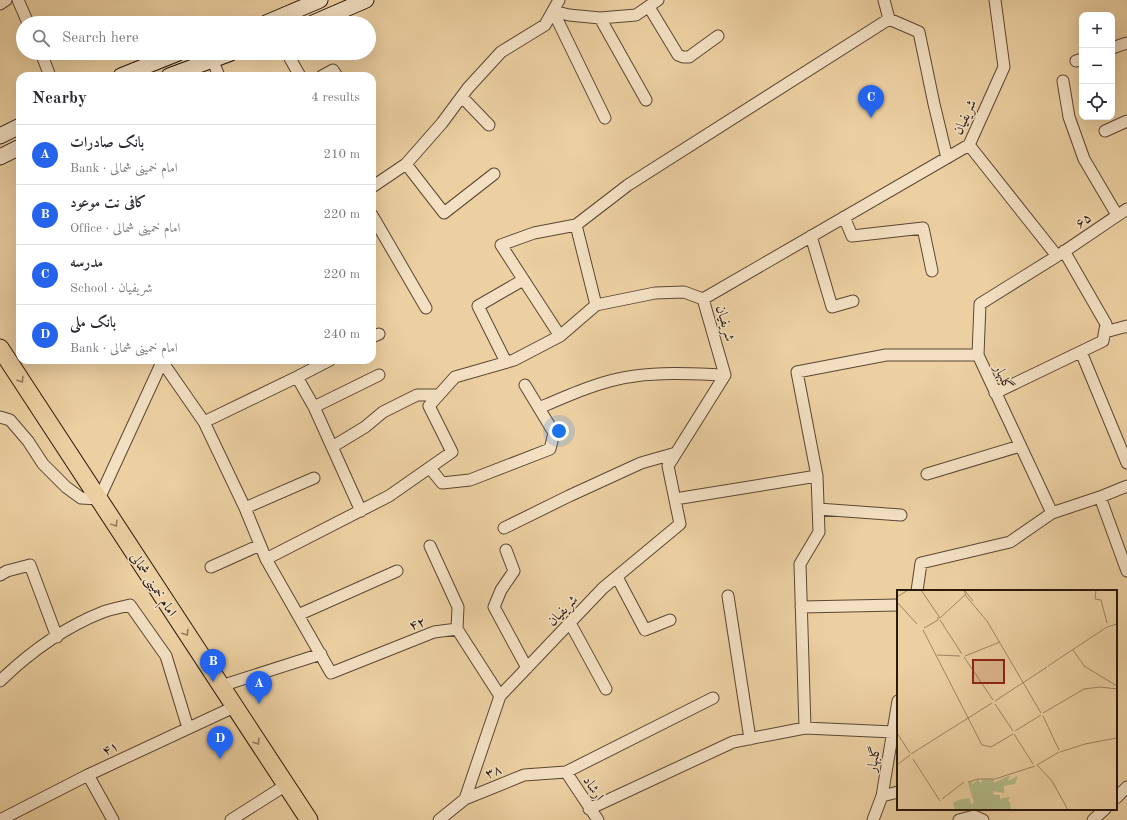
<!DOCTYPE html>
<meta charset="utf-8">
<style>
:root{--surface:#fff;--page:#f7f7f7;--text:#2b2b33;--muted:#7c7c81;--line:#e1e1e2;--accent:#2563eb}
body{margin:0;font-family:"Old Standard TT",Amiri,serif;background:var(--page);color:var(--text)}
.controls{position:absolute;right:12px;top:12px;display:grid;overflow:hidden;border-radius:8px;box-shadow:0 4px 16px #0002}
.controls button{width:36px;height:36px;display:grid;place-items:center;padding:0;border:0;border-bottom:1px solid var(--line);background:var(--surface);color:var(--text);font:20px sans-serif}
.you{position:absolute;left:559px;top:431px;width:14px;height:14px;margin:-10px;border:3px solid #fff;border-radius:50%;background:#1a73e8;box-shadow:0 0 0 6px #1a73e833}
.badge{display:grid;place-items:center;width:26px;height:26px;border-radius:50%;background:var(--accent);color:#fff;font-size:13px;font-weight:700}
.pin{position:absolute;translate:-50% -33px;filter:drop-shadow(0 1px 2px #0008)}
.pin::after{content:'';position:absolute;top:21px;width:14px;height:12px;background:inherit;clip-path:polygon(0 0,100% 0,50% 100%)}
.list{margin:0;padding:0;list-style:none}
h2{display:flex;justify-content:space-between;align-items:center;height:52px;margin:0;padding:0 16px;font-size:17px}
h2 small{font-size:13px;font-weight:400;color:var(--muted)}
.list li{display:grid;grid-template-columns:26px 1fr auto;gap:12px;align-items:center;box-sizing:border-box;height:60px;padding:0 16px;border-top:1px solid var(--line)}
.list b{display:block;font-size:15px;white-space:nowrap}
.list p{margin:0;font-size:13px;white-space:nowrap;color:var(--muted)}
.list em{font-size:13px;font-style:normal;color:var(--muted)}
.icon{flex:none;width:22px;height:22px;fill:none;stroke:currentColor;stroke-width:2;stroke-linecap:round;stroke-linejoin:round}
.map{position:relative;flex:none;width:1127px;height:820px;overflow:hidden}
.search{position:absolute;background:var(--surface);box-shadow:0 4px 16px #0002;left:16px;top:16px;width:360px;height:44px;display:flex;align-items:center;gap:10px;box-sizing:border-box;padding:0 14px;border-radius:22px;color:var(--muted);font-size:15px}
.panel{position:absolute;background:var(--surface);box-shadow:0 4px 16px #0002;left:16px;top:72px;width:360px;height:292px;border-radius:12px}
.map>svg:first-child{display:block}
</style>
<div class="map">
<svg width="1127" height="820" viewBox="0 0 1127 820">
<rect width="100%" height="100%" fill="#ecd0a2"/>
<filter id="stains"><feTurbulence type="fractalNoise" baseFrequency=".005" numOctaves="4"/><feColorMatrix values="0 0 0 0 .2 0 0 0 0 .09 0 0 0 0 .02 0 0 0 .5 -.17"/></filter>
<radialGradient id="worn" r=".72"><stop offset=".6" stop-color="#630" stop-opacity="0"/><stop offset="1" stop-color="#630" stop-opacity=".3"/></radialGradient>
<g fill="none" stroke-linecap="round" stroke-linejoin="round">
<g stroke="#5a4632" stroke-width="13">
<path id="street" d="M18,0L28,23
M884,0L889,19L919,32L934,104L947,158
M0,4L6,0
M649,7L678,55L683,57H689L718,36
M553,11L605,118
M553,11L569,15L600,18L636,15L658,0
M600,18L646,100
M1112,48L1127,43
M41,53L50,76
M287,53L300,76
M212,59L219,76
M1076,61L1082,59
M322,76L333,70L337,76
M1063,81L1069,117L1084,159L1117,215
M462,97L489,125
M1105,131L1127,121
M406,164L444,213L494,174
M372,187L406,164L442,123L468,88L501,52L545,25L559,0
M372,215L426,308
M844,217L852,236L923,228L932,271
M811,236L832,307L853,301
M1059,255L1127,209
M596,305L655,293L684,292L703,299
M1105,332L1127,326V327
M560,336L501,245L534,233L576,225
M372,337L379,334
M1081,352L1127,463
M161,360L204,422L245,508L266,559L331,673L434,632L457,629L500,696
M506,362L478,306L523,280
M297,377L314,407L361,511
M995,393L1103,341L1106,324L1064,251
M314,407L379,375
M539,408C569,395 602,380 635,376C665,372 695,374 725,375
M0,417L10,420L28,441L43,464L66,487L81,498L99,499L162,362
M204,422L297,377L330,360
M332,447L365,427L383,412L417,395H439
M430,468L442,483L470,480L550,449L554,433L525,385
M927,474L1020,446
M1100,497L1127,571
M675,499L817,476
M245,508L314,478
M818,509L901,515
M1052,513L1100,497L1127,486
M504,528L569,496L641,463L676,453
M430,546L458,607L457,629
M506,550L514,571L501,590L494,607L527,668
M266,559L389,496L452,452L429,406L455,377L514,360L560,336L596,305L576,225L628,185L889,19
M211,567L260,545
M0,575L7,571L30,565L57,637
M617,577L645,630L670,620
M917,591L921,563L1010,542L1052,513L978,355L980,304L1057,256L969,145
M728,596L750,739
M801,607L898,605
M298,615L397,571
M570,623L606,689
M0,681C29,653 65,627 103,612C112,609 121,607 130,605L166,656L188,728
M221,686L321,654
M805,728L893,732
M566,772L598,820
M88,775L113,820
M882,796L898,792
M1116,798L1127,787
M465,799L500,696L603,588L680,524L668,466L725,375L703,299L969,145L1004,67L995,0
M589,809L733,742L805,728L800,564L819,532L817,476L797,372L886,355H978
M0,820L88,775L234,707
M231,820L286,785
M439,820L465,799L524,775L566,772L713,698
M873,820L882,796L898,701
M959,820L974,816L983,820
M1093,820L1105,809"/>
</g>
<g stroke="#29180c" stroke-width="17">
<path id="secondary" d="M266,23L320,0
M313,23L366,0
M121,76L178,53
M169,76L231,53
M0,136L20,126
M0,157L20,147"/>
</g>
<g stroke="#29180c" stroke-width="19">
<path id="primary" d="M0,348L309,820"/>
</g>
<use href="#street" stroke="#f3e0c3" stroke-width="11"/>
<use href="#secondary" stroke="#f3e0c3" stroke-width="15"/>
<use href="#primary" stroke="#ecd0a2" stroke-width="17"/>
</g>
<defs><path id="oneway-chevron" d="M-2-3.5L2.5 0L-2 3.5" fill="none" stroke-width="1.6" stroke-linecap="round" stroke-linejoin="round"/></defs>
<g stroke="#947d5e">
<use href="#oneway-chevron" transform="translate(21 380) rotate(57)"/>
<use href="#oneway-chevron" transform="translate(115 524) rotate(57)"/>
<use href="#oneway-chevron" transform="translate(186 633) rotate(57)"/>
<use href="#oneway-chevron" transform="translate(257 742) rotate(57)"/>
</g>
<g text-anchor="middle" stroke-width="3" stroke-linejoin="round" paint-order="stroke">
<g font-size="14" fill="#29180c" stroke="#f3e0c3">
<text transform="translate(964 117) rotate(-65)" y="5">شریفیان</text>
<text transform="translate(1083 220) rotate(-35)" y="5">۶۵</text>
<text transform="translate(726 323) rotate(74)" y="5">شریفیان</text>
<text transform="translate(1004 377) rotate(65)" y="5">گلبهار</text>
<text transform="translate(154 584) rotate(57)" y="5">امام خمینی شمالی</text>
<text transform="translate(562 610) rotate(-46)" y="5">شریفیان</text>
<text transform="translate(417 623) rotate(-20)" y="5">۴۲</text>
<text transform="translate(110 748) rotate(-25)" y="5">۴۱</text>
<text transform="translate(873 759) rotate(-80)" y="5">گلبهار</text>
<text transform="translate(493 771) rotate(-23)" y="5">۳۸</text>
<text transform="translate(594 788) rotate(57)" y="5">ارشاد</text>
</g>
</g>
<g transform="translate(897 590)">
<rect width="220" height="220" fill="#ecd0a2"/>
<path d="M113,185L111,191L121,186L118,194L107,196V203L96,201L97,205H103V209L112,207L113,209L110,210L113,212L114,219H122L58,220L56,213L61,210L72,208L74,214L77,213L71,193L74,191L76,194L81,189L84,194L85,190L90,189L97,190V193Z" fill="#b2bc89"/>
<path fill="none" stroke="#9e8666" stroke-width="1" d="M24,0L43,28L69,4M67,0L69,6L90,31L144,123M199,0L198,9L204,10L210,33M68,1L76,11M0,7L11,0M0,12L20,34M43,30L65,64M27,38L41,30V27M26,40L85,155L94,157L116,144M176,60L188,77M40,65L63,66M68,66L103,52M67,67L96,110M151,76L210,37L220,34M187,76L220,96M98,111L150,77M98,114L116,141M146,123L187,99L203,97L220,99M146,126L162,160M118,141L144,125M0,143L13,163M117,144L136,174M163,162L188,154L220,148M14,164L95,113M16,169L43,211M0,175L13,165M140,175L155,191L171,220M140,175L162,162M71,192L81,189H98L138,176M45,209L67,192"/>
<path fill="#8f2418" fill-opacity="0.15" stroke="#8f2418" stroke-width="2" d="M76,70H107V93H76Z"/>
<rect width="220" height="220" fill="none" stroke="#29180c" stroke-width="2"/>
</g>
<rect width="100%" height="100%" filter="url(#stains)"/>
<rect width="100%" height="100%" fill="url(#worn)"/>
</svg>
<div class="controls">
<button>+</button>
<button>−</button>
<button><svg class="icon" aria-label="locate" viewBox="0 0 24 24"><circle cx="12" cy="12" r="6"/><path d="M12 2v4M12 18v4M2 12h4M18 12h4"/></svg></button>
</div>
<div class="you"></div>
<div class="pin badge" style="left:259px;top:704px">A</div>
<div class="pin badge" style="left:213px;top:682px">B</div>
<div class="pin badge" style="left:871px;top:118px">C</div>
<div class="pin badge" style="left:220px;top:759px">D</div>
<div class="search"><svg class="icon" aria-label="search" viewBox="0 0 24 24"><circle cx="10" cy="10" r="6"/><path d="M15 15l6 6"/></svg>Search here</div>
<section class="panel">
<h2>Nearby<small>4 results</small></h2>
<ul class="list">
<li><span class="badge">A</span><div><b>بانک صادرات</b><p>Bank · امام خمینی شمالی</p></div><em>210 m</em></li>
<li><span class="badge">B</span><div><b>کافی نت موعود</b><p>Office · امام خمینی شمالی</p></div><em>220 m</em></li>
<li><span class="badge">C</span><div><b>مدرسه</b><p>School · شریفیان</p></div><em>220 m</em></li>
<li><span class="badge">D</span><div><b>بانک ملی</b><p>Bank · امام خمینی شمالی</p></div><em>240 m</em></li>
</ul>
</section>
</div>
